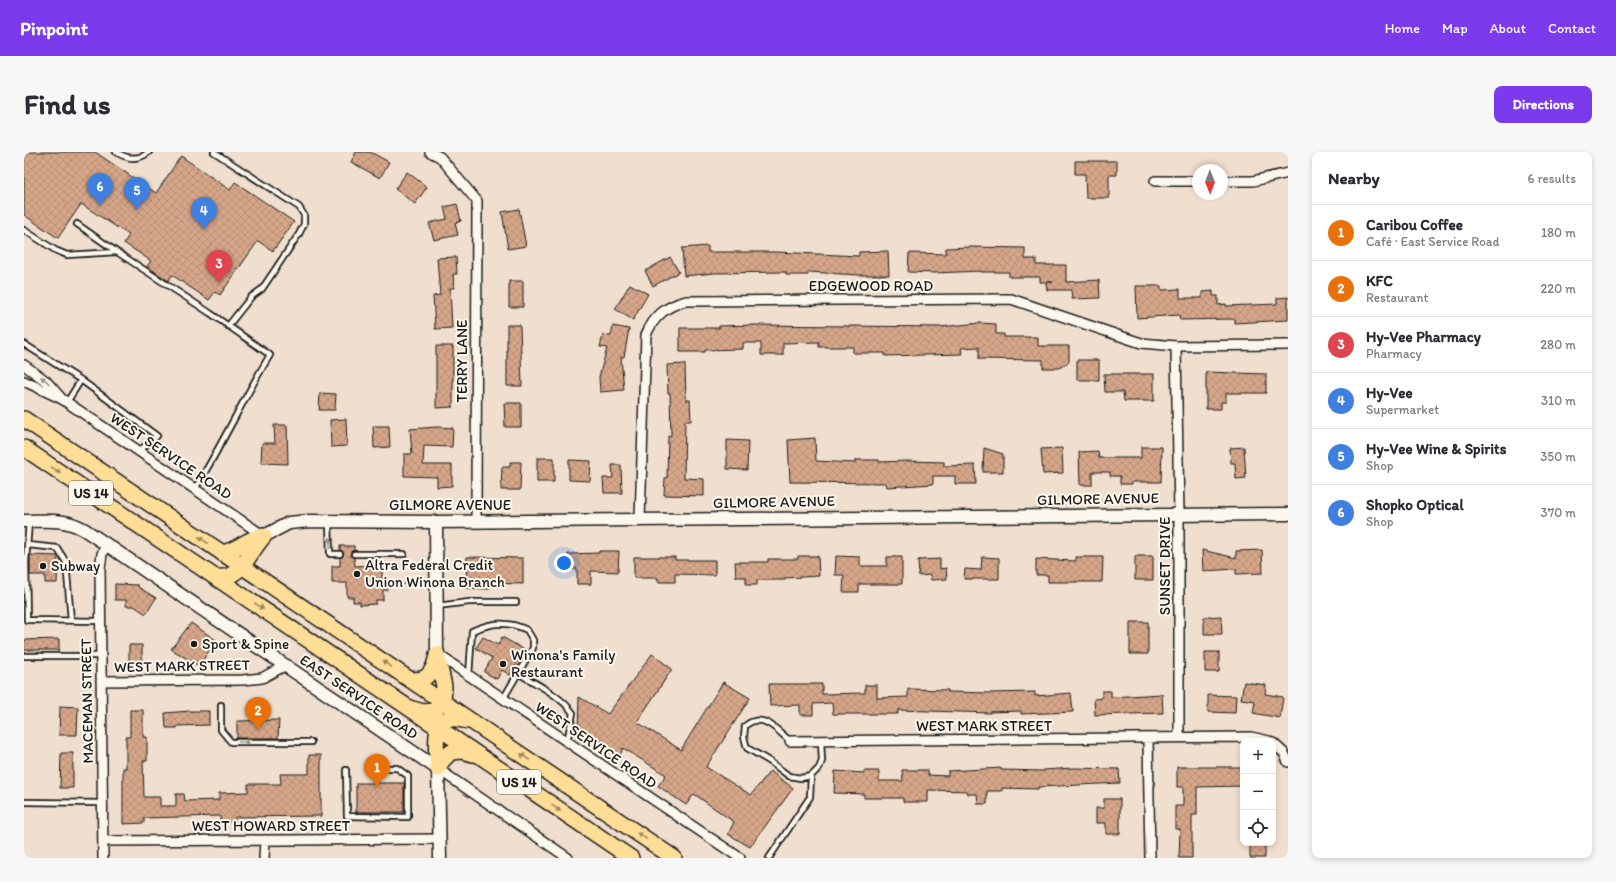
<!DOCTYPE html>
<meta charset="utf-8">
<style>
:root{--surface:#fff;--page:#f7f7f7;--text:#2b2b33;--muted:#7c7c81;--line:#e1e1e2;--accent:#7c3aed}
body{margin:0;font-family:Itim,sans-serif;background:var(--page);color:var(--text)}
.controls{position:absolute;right:12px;bottom:12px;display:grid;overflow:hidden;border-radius:8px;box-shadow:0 2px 6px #0003}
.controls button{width:36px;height:36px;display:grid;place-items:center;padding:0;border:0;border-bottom:1px solid var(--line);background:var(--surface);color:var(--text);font:20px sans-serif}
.compass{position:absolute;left:1168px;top:12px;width:36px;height:36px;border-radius:50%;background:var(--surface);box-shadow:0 2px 6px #0003;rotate:179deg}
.you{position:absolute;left:540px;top:411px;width:14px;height:14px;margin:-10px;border:3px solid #fff;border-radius:50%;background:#1a73e8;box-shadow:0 0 0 6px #1a73e833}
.badge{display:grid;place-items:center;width:26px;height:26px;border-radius:50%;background:var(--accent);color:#fff;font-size:13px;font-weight:700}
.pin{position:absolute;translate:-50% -33px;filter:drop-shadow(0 1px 2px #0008)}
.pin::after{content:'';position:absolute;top:21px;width:14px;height:12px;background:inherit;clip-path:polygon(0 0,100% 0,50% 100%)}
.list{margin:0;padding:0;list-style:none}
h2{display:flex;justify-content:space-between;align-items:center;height:52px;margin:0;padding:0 16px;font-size:17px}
h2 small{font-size:13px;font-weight:400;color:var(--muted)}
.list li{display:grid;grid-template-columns:26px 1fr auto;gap:12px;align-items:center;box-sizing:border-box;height:56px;padding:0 16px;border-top:1px solid var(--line)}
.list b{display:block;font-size:15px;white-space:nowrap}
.list p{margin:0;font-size:13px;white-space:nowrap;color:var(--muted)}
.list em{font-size:13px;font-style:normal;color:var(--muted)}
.icon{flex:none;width:22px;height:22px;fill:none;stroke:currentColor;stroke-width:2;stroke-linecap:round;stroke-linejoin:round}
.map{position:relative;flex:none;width:1264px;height:706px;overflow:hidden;border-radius:8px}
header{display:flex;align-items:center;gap:24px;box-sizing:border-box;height:56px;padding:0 20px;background:var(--accent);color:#fff}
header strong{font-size:19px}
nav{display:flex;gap:22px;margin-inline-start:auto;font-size:14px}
.intro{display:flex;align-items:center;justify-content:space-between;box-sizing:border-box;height:96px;padding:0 24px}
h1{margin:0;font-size:28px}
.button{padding:10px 18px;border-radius:8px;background:var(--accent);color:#fff;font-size:14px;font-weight:700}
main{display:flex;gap:24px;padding:0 24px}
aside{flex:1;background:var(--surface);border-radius:8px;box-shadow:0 2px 6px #0003}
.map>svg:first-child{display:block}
</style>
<header>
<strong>Pinpoint</strong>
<nav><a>Home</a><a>Map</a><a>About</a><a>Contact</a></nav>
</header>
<div class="intro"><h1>Find us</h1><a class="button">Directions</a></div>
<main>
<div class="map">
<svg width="1264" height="706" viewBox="0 0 1264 706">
<defs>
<pattern id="building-cross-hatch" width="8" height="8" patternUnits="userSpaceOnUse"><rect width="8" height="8" fill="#d6a689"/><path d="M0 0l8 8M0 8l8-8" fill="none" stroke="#b78e76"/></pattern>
</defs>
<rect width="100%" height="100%" fill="#f0dfce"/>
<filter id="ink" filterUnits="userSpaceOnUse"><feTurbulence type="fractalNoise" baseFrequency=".025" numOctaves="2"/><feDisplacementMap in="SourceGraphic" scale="8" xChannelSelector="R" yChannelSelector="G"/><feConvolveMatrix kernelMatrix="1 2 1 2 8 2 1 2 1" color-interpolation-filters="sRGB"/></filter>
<g filter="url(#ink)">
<path fill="url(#building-cross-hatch)" stroke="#1c1c1c" d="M0,0H71L132,41L157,4L206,38L211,30L270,70L249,99L234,89L196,143L191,140L185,148L148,123L144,129L123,114L127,109L100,91L105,83L57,52L34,86L0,63Z
M332,0H346L365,10L356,26L327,10Z
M1051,9H1093V23H1085V46H1062L1061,22H1051Z
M383,20L403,35L391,52L371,37Z
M433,52L437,69L431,71L434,83L410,88L405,71L423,67L420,55Z
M495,57L502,94L484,97L478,60Z
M684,94V100H752L835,104V100L864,99L865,123H835L784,120V123H762V120L690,121L660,124L658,96Z
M946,95L1001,96V107H1012V113H1042V130L1075,128L1076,146L1048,147L1047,138H1023L1022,131L1029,130H1016V125H985V120H957V119L911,121L884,120L885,101L922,102V96Z
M432,105L433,122H429L430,136H426L428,176L411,177L409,144L416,143L413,106Z
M646,105L655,120L629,134L621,119Z
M485,129H499V155H485Z
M606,132L624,142L609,168L591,157Z
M1112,134H1137V138L1156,137V146H1178V140L1189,139V144H1194V153L1202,152V154L1253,152V146L1264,145V168L1211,171V167L1156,168L1155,163L1113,166Z
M956,171L972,172V182H980V185H1014V194H1045V210L1035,216H1019V208L955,207V195L937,196L938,202L861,204V201H829V195H795V190L759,191V203H737V191H719V197L681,198V200H656V176H695V174L729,173L916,175Z
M483,173H496L498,234H483Z
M589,174L605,177L600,205H597L600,238L576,240L575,225L583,196L576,195L579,183L587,184Z
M412,194H429V255L412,256Z
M1053,208H1075V228H1053Z
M661,212L662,248H666L667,269H661L660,326L680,327V344L640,343L641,326H643L644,284H647L646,241H644L643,213Z
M1182,220L1242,222V241H1202V250H1197V257H1182Z
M1080,222H1130V249H1100L1099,240H1081Z
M296,241L312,242L311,258H295Z
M480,251H497V275H481Z
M322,267L323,294L307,295L306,268Z
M250,273H263L264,312L237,311L238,291H251Z
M349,274H365L366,295L350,296Z
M413,275L429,276L428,295L400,294L399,313H428V334L413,335V325L380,324V302H388L386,277Z
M791,286L792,309L831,311V308H855V310L884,309L920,310V314L951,313L952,332H931V324H909V332L863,335L862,331L766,330L764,288Z
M703,288L724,289L723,318L703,317Z
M1117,295H1138L1137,330H1108V332H1096V324H1086V320H1068V333H1056L1055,300L1074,299L1075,306H1117Z
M1220,295L1222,326L1212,327L1211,311H1207L1206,296Z
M960,296L979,302V320H959Z
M1038,296L1039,321L1019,322L1017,297Z
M513,306H530V330H513Z
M545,308L567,309L566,329L545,328Z
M486,310H497L496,338H477L478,315H486Z
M588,313H597L598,341H580L579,326H589Z
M316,394H330V398L326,402L330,406L331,414L351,413V417H358V427H362L363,438H359V448H352V452L336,453V450H329V445H323V431H308V414H316V406L320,402L316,398Z
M1178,398L1212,406V399L1238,398L1239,421L1212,422V417L1179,419Z
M575,399H595L594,420L567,419V432H553V417H545L544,402L575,401Z
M6,403L34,404L33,431H21V423H6Z
M774,404H794L795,424L761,426V428H733V433H722V425H712L711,410H744V407H774Z
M812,404L836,405V414H863V405H878V432H835V440H819L820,423H811Z
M1111,404H1129V428H1111Z
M443,405L499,406V432L465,431V437L442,436Z
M610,405H651V408H691V423L651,422V430H634V426H610Z
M958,405L975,406V427H940L941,417L957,418Z
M1052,405H1079L1078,430H1024V423H1012V407L1052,409Z
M916,407V417L922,416L923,427L907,428L906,423L895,424L894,408Z
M91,432L114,433V435L132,446L122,462L110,454H102V448H91Z
M1197,464L1198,482H1180V465Z
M1106,470H1124V502H1106Z
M167,471L192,488L175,514L147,497Z
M459,485L474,493L478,485L501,498L486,523L478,518L473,527L460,520L468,506L452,496Z
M35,487V498H0V488Z
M105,493H118V511H105Z
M1181,500H1195V520H1181Z
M628,502L648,517L613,570L657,598L699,530L726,546L682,615L727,643L746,619L769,636L726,695L704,682L710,670L670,642L662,653L634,634L642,623L599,596L595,605L554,583L555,545L584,562Z
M1220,530L1242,533L1241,542L1259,545L1256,566L1229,561L1231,549L1217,547Z
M745,532H798V542L841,541V533H853V546L884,545V537L924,538V540L967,541L1011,540V544L1047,541L1049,560L997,562V559L966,560V561L874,558V562H809L808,551L789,552V563H776V553L746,554Z
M1078,539H1087V545L1138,542L1139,561L1071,563L1070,547L1078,546Z
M1184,543L1212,544L1211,561L1184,560Z
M36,554L54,555L53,583H35Z
M106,558H119V585H123V609H119L120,645H136V654H152V642H160L161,649L195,648V641L224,640V632H257L256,622H285V603H297V664L211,665V670H196V664L120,666V671L99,672V616H102V585H106Z
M165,559H185V573L153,574V576H142L141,561Z
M255,568L254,586H213V569Z
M37,601H49V636H36Z
M1153,615H1219V634L1173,635V663H1168V706H1155L1156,677H1151V654H1159V635H1153Z
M977,616V618L1020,619V618L1049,616L1095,617L1096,631L1014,635V637L978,636V639H963V652H954L953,642H944L943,639L904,638V650H879V646H840V642L810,641L811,619L840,621V619H855V629H879L878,618H904V623L924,624V619Z
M332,631H380V660H332Z
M1080,647H1096V682H1082V671H1072V656H1080Z
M1226,692H1241V706H1226Z"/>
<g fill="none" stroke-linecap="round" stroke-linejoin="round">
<g stroke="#1c1c1c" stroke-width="8">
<path id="service" d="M92,0C103,7 114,9 125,0
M190,0L275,55L280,63V72L275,82L238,137L227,145L204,174
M53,72L93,100
M0,78L31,98L43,103L93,100L186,161L246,203C219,247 198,293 171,337
M0,192L57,228L133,284L115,299
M43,250L57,228
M5,370L2,409L3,468L77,469
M305,370L306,402H316
M4,393L33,396L42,410L47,468
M330,402H380
M413,454L445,450H492
M0,504H77
M494,521C512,532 536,543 549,561L543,590
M445,524L448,479C468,470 484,469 503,478L509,488V496L479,547
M197,553V578L207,590H287
M766,589C753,578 738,559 721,574L720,585L723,596L745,609L765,624L777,626L787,624L795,616L798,609L797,589
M322,618L323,664L384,665V624L373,616H364
M0,650L78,651
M745,706L786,645L787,624"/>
</g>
<g stroke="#1c1c1c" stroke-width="12">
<path id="minor" d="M406,0L416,5L453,49L452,370
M1131,29H1174
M1198,29H1229L1264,21
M1152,194L1155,362V585
M0,213L22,229L37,246
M0,229L38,247L240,384
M616,367L622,183C630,164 642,154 662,149L987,147L1117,191L1152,194L1264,193
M413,502L716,706
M77,529L219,528L238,526L260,514
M1124,587L1126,706
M766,589L1227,585L1245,589
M1249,591L1260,601L1264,610
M414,617L544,706
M79,689L416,687
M79,706L76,416L78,402L82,392
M240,706L241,688"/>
</g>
<g stroke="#1c1c1c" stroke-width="15">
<path id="tertiary" d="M0,369C22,369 41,366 61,378L414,617L416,706
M412,370L413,502
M240,384L265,371L285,369L412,370L1264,362"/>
</g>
<g stroke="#1c1c1c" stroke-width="18">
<path id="trunk" d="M0,267L650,706
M0,296L607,706
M198,401C213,399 222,387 237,384
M191,425C217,429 225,400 240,384
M386,527C404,531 410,518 413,503
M389,557L399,560L409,559L419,550L420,534L413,502
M414,617C413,607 409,574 420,568C427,565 438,568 445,569
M414,617L418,609L427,600L438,599L449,602"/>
</g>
<path stroke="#1c1c1c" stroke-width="2" stroke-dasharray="3 3" stroke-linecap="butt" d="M362,433L381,432"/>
<use href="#service" stroke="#fbf7ec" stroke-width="4.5"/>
<use href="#minor" stroke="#fbf7ec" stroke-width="9"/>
<use href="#tertiary" stroke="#fbf7ec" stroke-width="12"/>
<use href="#trunk" stroke="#fedd96" stroke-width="15"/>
</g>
<defs><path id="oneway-solid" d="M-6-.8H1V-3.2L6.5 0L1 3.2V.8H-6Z"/></defs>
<g fill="#97948e">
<use href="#oneway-solid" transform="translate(21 228) rotate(-141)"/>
<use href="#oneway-solid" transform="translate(306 391) rotate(-93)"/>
<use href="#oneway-solid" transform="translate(220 590)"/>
</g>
<g fill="#98865f">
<use href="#oneway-solid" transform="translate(32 318) rotate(34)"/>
<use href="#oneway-solid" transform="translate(179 388) rotate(-146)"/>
<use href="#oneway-solid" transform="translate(235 454) rotate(34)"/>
<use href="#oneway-solid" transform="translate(363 512) rotate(-146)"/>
<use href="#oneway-solid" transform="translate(501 605) rotate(-146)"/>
<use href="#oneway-solid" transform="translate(532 656) rotate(34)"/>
<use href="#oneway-solid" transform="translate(618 684) rotate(-146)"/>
</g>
</g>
<g fill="#1c1c1c" stroke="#fbf7ec" stroke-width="1.5">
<circle cx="19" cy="414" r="4"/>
<circle cx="333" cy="422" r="4"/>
<circle cx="170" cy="492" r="4"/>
<circle cx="479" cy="512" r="4"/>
</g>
<g text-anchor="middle" stroke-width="4" stroke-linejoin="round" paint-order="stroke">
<g fill="#fbf7ec" stroke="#5f5e5a" stroke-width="1">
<rect x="45" y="329" width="44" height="24" rx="3"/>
<rect x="473" y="618" width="44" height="24" rx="3"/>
</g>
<g font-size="14" font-weight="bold" fill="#1c1c1c">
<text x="67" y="346">US 14</text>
<text x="495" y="635">US 14</text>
</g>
<g font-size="15" fill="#1c1c1c" stroke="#fbf7ec">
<text x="847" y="139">EDGEWOOD ROAD</text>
<text transform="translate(438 209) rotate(-90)" y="5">TERRY LANE</text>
<text transform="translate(147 304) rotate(34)" y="5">WEST SERVICE ROAD</text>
<text transform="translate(1074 347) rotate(-1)" y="5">GILMORE AVENUE</text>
<text transform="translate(750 350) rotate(-1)" y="5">GILMORE AVENUE</text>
<text x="426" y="358">GILMORE AVENUE</text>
<text transform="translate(1141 414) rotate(-90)" y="5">SUNSET DRIVE</text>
<text transform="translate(158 514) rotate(-1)" y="5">WEST MARK STREET</text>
<text transform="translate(335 545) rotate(34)" y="5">EAST SERVICE ROAD</text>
<text transform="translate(63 549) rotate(-91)" y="5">MACEMAN STREET</text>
<text x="960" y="579">WEST MARK STREET</text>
<text transform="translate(572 593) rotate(34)" y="5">WEST SERVICE ROAD</text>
<text x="247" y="679">WEST HOWARD STREET</text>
</g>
<g font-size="15" fill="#1c1c1c" stroke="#fbf7ec" text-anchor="start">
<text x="341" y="418">Altra Federal Credit<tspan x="341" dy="17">Union Winona Branch</tspan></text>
<text x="27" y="419">Subway</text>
<text x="178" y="497">Sport &amp; Spine</text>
<text x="487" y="508">Winona's Family<tspan x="487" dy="17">Restaurant</tspan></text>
</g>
</g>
</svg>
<div class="controls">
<button>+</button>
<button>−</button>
<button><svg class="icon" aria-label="locate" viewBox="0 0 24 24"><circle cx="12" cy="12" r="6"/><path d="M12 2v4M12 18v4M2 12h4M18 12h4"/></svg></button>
</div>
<svg class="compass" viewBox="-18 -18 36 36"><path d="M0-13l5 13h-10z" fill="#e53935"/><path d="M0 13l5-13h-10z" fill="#7c7c81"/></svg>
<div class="you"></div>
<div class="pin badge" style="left:353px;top:635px;background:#e8710a">1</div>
<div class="pin badge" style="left:234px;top:578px;background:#e8710a">2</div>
<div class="pin badge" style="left:195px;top:131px;background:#e0444e">3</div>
<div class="pin badge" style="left:180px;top:78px;background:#3f7fe0">4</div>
<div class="pin badge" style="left:113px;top:58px;background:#3f7fe0">5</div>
<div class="pin badge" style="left:76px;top:54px;background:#3f7fe0">6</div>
</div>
<aside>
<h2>Nearby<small>6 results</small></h2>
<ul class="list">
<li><span class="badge" style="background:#e8710a">1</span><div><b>Caribou Coffee</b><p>Café · East Service Road</p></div><em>180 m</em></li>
<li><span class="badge" style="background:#e8710a">2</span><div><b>KFC</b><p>Restaurant</p></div><em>220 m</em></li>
<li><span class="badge" style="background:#e0444e">3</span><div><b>Hy-Vee Pharmacy</b><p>Pharmacy</p></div><em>280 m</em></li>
<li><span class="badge" style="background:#3f7fe0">4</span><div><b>Hy-Vee</b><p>Supermarket</p></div><em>310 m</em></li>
<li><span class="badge" style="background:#3f7fe0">5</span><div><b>Hy-Vee Wine &amp; Spirits</b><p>Shop</p></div><em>350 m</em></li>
<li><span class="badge" style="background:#3f7fe0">6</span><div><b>Shopko Optical</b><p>Shop</p></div><em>370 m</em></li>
</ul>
</aside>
</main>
